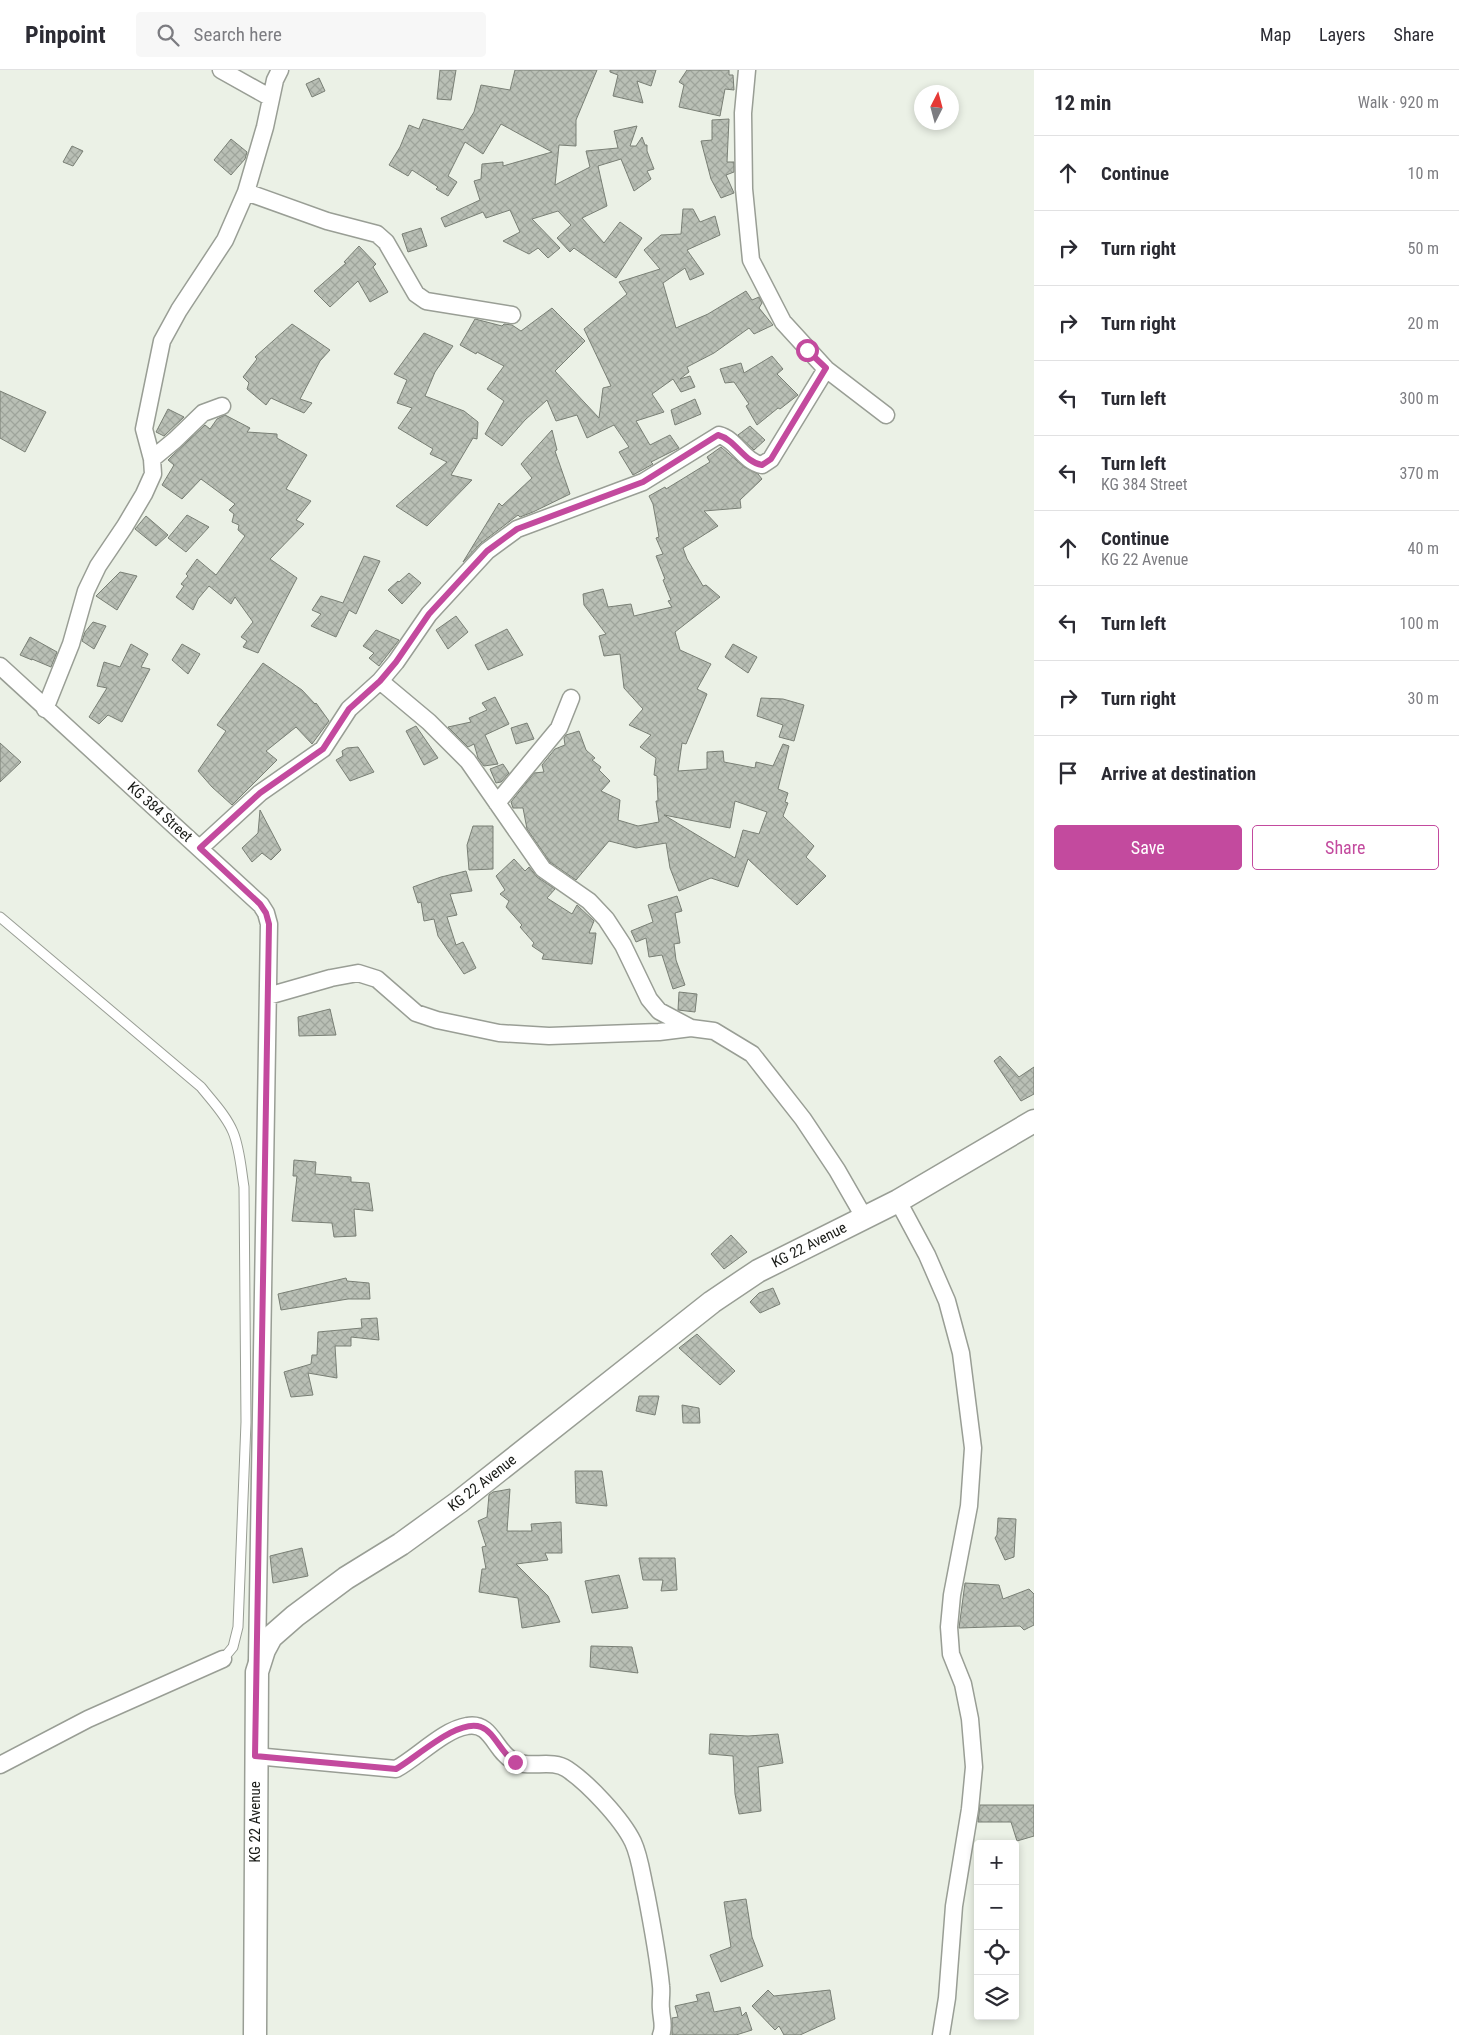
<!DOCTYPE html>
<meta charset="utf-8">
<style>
:root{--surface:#fff;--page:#f7f7f7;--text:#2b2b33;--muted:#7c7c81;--line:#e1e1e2;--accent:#c34a9e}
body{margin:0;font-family:"Roboto Condensed",sans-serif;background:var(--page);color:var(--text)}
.controls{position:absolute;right:15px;bottom:15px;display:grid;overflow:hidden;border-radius:5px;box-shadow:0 2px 8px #0003}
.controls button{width:45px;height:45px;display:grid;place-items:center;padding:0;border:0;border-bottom:1px solid var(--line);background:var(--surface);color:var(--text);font:25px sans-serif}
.compass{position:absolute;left:914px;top:15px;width:45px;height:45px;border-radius:50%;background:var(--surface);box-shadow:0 2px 8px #0003;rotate:6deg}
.stop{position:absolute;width:15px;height:15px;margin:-11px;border:4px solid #c34a9e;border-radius:50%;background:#fff}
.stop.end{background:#c34a9e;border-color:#fff;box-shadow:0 1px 5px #0008}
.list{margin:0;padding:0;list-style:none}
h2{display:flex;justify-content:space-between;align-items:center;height:65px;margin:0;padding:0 20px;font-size:21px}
h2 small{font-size:16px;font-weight:400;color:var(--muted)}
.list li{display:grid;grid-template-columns:32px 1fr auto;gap:15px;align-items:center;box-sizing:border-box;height:75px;padding:0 20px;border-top:1px solid var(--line)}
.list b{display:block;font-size:19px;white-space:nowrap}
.list p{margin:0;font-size:16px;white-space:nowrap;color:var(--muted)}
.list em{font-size:16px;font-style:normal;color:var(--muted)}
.actions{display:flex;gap:10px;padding:15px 20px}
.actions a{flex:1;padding:11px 0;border:1px solid var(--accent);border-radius:5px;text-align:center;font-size:18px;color:var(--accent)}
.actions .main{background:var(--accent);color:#fff}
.icon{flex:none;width:28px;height:28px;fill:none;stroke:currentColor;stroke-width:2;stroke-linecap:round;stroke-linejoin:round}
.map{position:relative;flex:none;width:1034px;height:1965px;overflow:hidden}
header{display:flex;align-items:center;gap:30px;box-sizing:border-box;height:70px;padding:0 25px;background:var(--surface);border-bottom:1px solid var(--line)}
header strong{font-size:24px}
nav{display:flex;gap:28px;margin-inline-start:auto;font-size:18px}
.search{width:350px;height:45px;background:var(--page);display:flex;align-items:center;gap:12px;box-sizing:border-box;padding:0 18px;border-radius:5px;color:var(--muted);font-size:19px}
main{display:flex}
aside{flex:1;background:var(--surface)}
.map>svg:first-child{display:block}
</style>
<header>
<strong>Pinpoint</strong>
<div class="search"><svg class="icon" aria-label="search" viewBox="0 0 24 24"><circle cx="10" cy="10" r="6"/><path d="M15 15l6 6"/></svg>Search here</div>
<nav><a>Map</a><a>Layers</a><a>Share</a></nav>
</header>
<main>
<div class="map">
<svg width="1034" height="1965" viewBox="0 0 1034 1965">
<defs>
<pattern id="building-cross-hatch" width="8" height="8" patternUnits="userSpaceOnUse" patternTransform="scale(1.25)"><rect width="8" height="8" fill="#b9bfb5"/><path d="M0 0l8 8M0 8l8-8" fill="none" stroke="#9ea49b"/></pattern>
</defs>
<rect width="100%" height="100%" fill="#ebf1e6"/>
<path fill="url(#building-cross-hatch)" stroke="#797f75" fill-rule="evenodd" d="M440,0H456L451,30L437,29Z
M515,0H597L576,50V76L559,75L555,115L590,97L586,81L618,78L614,61L637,56L630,76H636L642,67L645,75H647V81L654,99L647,101L651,109L634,121L621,89L598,96L607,136L582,148L604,173L620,152L642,168L616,208L574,178L570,182L557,168L571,155L558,141L532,149L560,178L548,188L538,178L529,184L503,171L520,162L510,140L486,148L483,142L445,157L441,148L480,130L474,111L481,109L482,94L503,92V96L552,82L501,54L483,84L465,72L448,106L457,112L448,126L436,119L438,117L412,100L408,106L389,95L400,77L409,55L419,59L423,49L463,60L474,42L481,15L510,20Z
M610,0H656L651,16L637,11L643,33L613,26L618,5L610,2Z
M687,0H729V5H733L734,20L725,19L720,46L679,37L684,15L679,12Z
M319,8L325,21L312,27L306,14Z
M729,49L727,92H734V102L726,105L734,123L721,128L711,109L701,71L712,70V50Z
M231,69L247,82L245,89L231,105L214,90Z
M72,76L83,81L73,96L63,92Z
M683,139H693L700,152L715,146L720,165L687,180L704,204L690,210L685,198L663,213L676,258L708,244L746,221L752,230L759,227L762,233L759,238L773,255L754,264L749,258L714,283L687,297L689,302L680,309L690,306L695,317L681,322L673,309L652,324L664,342L636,351L650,375L670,365L679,378L651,392L653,394L633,405L619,382L629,377L614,355L587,368L577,345L556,351L547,330L525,350L502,376L485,364L504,331L487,319L504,296L477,282L476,284L460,275L475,249L502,256L504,254L512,255L521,261L552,238L585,271L555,301L599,348L603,318L611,316L584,259L627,224L619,212L660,199L644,180L661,165L681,164Z
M421,158L427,176L408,182L402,164Z
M359,176L376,194L373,197L388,222L370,232L358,211L330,237L314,221L346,193L344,192Z
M292,254L330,280L320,291L300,329L312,333L304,343L271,328L266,335L247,319L249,313L243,307L257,289L255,287Z
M424,263L453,276L435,302L425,326L464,341L478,352L477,369L473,368L451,405L472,410L427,456L396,436L447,392L430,384L433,379L398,358L412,338L397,333L407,310L394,304Z
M772,286L783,299L777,304L798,325L780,339L778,338L757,355L746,336L749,334L734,312L725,313L720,299L741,293L744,303Z
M0,321L46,342L25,382L0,368Z
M695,329L701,344L675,355L671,340Z
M168,339L184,347L164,366L156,362Z
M225,345L250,358L247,362L277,364V368L307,385L286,419L311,431L296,450L304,454L270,489L297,508L258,583L243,577L247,571L241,567L253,552L235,527L231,534L209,516L198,529L193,540L176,527L184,516L181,514L188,506L186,504L197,489L216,505L245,466L238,460L239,455L232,452L234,444L229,440L235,434L201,409L182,429L162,415L174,395L168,390L172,386L205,355L210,359L217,349Z
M750,356L765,370L754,380L738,365Z
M552,360L557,380L555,381L570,424L533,442L520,447L518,445L481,473L463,492L499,433L502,436L532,408L521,394Z
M721,377L744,397L758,404L762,409L740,430L741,438L704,441L718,456L683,478L687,489L703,516L706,515L720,527L675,562L680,580L711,594L697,619L707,624L686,674L682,673L678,701L707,699V682L723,681L724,692L755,698L756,692L773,696L783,674L789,676L778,719L788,723L785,732L788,733L783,746L814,776L806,787L826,806L797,835L748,789L738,817L711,808L679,821L670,798L666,773L636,778L609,771L576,810L550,792L527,759L523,738H513L511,732L534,703L544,702L542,695L555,679L565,675L564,668L566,665L579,661L586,680L595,688L592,690L601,697L599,700L610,711L601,721L620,730L618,750L638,756L659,752L656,731H658L657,706L654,705L656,688L640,677L651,665L629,655L643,639L624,618L620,584L604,586L599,566L606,564L584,535L583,524L603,519L608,537L631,534L634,546L672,537L668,531L671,530L663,510L665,509L656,486L663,484L656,468L659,467L653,434L649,426L665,417L666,419L710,392L707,387ZM735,731L767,742L759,764L743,760L735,788L664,745L730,758Z
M187,445L209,457L186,482L168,468Z
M146,446L168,465L156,476L135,459Z
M364,486L380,491L356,544L349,540L336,567L311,556L321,544L312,540L321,526L343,533Z
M120,502L137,506L117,540L96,526Z
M409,503L421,513L402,534L388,520L398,511L399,512Z
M456,546L468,562L448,579L436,560Z
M93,552L106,556L94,579L82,571L85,562Z
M507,559L523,585L488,600L475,575Z
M376,560L399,570L379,596L369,588L374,583L363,576Z
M30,567L57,582L51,597L32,589V590L20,585Z
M131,574L148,584L141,597L150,599L122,652L108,645L99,654L89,647L107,618L97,616L104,592L120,597Z
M182,574L200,584L188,604L172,590Z
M733,574L757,587L748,603L725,587Z
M263,593L302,620L315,634L316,633L329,651L312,674L296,657L266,681L277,690L232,735L212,717L198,701L226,661L217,655Z
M495,627L509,654L485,665L498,694L484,696L478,688L474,674L468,677L448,657L471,652L469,648L487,640L482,633Z
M761,628L783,629L804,635L794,671L779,667L783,655L757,646Z
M527,653L534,669L516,674L511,658Z
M416,656L438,688L424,695L406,661Z
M0,673L21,692L0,712Z
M358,677L374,702L350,711L336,690L343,686L342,681L347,678Z
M503,694L509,703L501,712L496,713L490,699Z
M260,740L281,780L271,790L262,783L252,792L242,778L258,763Z
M473,756H493V799L469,800L467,775Z
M514,789L525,801L529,797L537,807L555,819L547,828L572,844L577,835L594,851L589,863H596L592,894L542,889L544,884L532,876L534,873L520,857L522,855L506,837L509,831L500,824L505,820L496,806Z
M466,801L472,821L450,824L457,845L447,847L456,875L463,872L476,898L464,904L438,866L434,849L424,851L421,832L418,833L413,817L441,807Z
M677,826L682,841L675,843L680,873L674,874L676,890L685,915L673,919L662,885L649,887L646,868L636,872L631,861L653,852L648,835Z
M679,922L697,924L695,942L678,940Z
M330,939L336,965L299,966L298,947Z
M1000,986L1019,1007L1034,997V1024L1021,1031L994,991Z
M294,1090L316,1092L315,1104L351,1107V1112L369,1113L373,1141L354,1139L356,1166L334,1167L332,1153L292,1151L297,1106H293Z
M731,1165L747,1182L724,1199L711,1184Z
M346,1208L347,1211L369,1213L370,1229H348L281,1240L278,1224Z
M773,1218L780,1234L760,1243L750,1232L759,1223Z
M377,1248L379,1270L351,1267V1276H335L337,1308L308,1303L313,1325L291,1327L284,1302L311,1294L312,1285H317L318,1262L362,1258L361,1249Z
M697,1264L735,1301L720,1315L679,1278Z
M639,1326H659L655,1345L636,1341Z
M682,1335L699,1338L700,1353H683Z
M575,1401H602L607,1436L576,1433Z
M510,1419L507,1461H532L531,1454L561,1452L562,1483H545L548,1490L516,1494L548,1526L560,1552L522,1558L518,1528L479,1522L482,1499H486L482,1477L486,1476L478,1451L487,1447L489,1425L493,1422Z
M998,1448L1016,1449L1014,1487L1005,1490L995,1468L997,1465Z
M302,1478L308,1506L273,1513L270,1486Z
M639,1488H675L677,1520L661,1521L663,1510H643Z
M619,1505L628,1538L592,1543L585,1511Z
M965,1513L999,1515L1003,1529L1029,1519L1034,1524V1555L1024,1560L1020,1556L959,1558Z
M591,1576L632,1577L638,1603L590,1597Z
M710,1664L748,1666L778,1664L783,1693L758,1697L761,1741L739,1744L735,1724L733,1686L709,1684Z
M980,1735H1034V1766L1017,1771L1011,1752H978Z
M746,1829L752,1867L763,1896L721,1912L710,1885L731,1877L724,1832Z
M768,1920L774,1926L830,1920L835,1949L800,1965H784L779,1956L775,1960L752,1936Z
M709,1922L714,1942L740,1937L742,1946L746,1942L752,1960L736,1965H672V1948L678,1947L675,1936L698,1931L696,1925Z"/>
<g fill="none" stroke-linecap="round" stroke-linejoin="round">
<g stroke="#999e95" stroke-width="11">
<path id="lane" d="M0,847L201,1017C212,1031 226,1045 233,1062C240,1079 241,1099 244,1117L246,1352L238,1557L233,1577L223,1589"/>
</g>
<g stroke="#999e95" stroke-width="19">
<path id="street" d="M221,0L271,28
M747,0L743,43L744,119L751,190L783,252L826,299L886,345
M246,122L327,151L377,164L386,172L416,224L426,231L512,245
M152,389L175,370L203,343L222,336
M0,596L261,835L266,843L269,854L257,1590
M380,611L429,652L468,691L543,799L589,831L606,849L623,875L649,929L659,941L691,958L714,961L752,984L803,1049L837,1100L864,1147
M45,639L71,574L86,521L98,496L125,456L144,424L153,404L152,389L144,359L162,271L179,240L225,170L246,122L265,57L275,10L280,0
M497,733L559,658L571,628
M200,778L260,723L323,679L349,639L380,611L396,592L429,544L487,481L517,459L643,412L719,365C736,369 744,392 762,395L771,389L826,299
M268,926L331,908L358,903L377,909L416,943L437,950L499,963L549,966L659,962L691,958
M898,1131L927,1185L947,1231L961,1283L973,1378L969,1436L952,1525L949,1557L951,1584L963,1614L970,1649L974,1697L970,1739L954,1836L947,1928L941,1965
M255,1686L396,1699C418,1687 443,1660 467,1656C491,1651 495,1681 512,1690C528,1700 551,1688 567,1699C588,1713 622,1749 633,1772C640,1787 642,1806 646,1823C652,1854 658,1885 661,1916C662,1924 660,1932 661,1939C661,1948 665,1956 661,1965
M0,1695L88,1649L223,1589"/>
</g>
<g stroke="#999e95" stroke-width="25">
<path id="secondary" d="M255,1965L257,1602L264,1580L271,1567L295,1546L346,1508L401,1474L459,1432L712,1232L758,1201L898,1131L1034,1051"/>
</g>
<use href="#lane" stroke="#fff" stroke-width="9"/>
<use href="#street" stroke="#fff" stroke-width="16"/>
<use href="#secondary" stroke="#fff" stroke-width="22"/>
</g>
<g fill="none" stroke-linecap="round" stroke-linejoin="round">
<path stroke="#c34a9e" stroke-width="6" d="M515,1692C501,1684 495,1662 481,1657C458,1648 416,1688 396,1699L255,1686L269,854L266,843L260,834L200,778L260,723L323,679L349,639L380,611L396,592L429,544L487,481L517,459L643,412L718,365C736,370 744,392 762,395L771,389L826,298L807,280"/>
</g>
<g text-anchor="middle" stroke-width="5" stroke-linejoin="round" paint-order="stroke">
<g font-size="15" fill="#191b17" stroke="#fff">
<text transform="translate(160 742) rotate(42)" y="5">KG 384 Street</text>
<text transform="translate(809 1175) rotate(-27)" y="5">KG 22 Avenue</text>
<text transform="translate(482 1413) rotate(-38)" y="5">KG 22 Avenue</text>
<text transform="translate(255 1752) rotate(-90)" y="5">KG 22 Avenue</text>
</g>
</g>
</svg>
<div class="controls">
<button>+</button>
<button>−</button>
<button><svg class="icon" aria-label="locate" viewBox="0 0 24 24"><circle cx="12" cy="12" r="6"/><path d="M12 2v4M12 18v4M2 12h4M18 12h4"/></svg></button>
<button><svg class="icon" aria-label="layers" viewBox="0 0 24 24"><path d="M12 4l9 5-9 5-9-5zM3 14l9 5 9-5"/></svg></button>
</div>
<svg class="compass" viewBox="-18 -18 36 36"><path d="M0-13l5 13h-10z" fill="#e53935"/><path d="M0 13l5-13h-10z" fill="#7c7c81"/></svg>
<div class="stop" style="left:807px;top:280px"></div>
<div class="stop end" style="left:515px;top:1692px"></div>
</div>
<aside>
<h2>12 min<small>Walk · 920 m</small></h2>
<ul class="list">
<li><svg class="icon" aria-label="ahead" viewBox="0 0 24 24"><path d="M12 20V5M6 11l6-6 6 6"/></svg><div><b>Continue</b></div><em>10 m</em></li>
<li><svg class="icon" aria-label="right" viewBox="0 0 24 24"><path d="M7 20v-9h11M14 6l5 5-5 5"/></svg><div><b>Turn right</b></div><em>50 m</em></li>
<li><svg class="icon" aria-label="right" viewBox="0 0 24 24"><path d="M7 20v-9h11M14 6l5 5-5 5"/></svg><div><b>Turn right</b></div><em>20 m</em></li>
<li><svg class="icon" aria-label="left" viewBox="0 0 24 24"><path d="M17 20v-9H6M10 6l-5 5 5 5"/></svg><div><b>Turn left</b></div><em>300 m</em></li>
<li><svg class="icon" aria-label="left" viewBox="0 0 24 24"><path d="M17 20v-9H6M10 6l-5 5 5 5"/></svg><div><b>Turn left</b><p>KG 384 Street</p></div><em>370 m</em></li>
<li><svg class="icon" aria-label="ahead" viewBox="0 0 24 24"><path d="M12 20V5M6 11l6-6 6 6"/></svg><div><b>Continue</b><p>KG 22 Avenue</p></div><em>40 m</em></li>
<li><svg class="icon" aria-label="left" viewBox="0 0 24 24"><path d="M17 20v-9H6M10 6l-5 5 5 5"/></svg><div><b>Turn left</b></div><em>100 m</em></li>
<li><svg class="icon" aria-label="right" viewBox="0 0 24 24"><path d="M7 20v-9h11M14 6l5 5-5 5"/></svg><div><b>Turn right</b></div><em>30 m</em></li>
<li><svg class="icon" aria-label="arrive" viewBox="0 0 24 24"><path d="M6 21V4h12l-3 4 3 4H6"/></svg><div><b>Arrive at destination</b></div></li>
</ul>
<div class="actions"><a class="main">Save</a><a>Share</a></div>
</aside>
</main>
